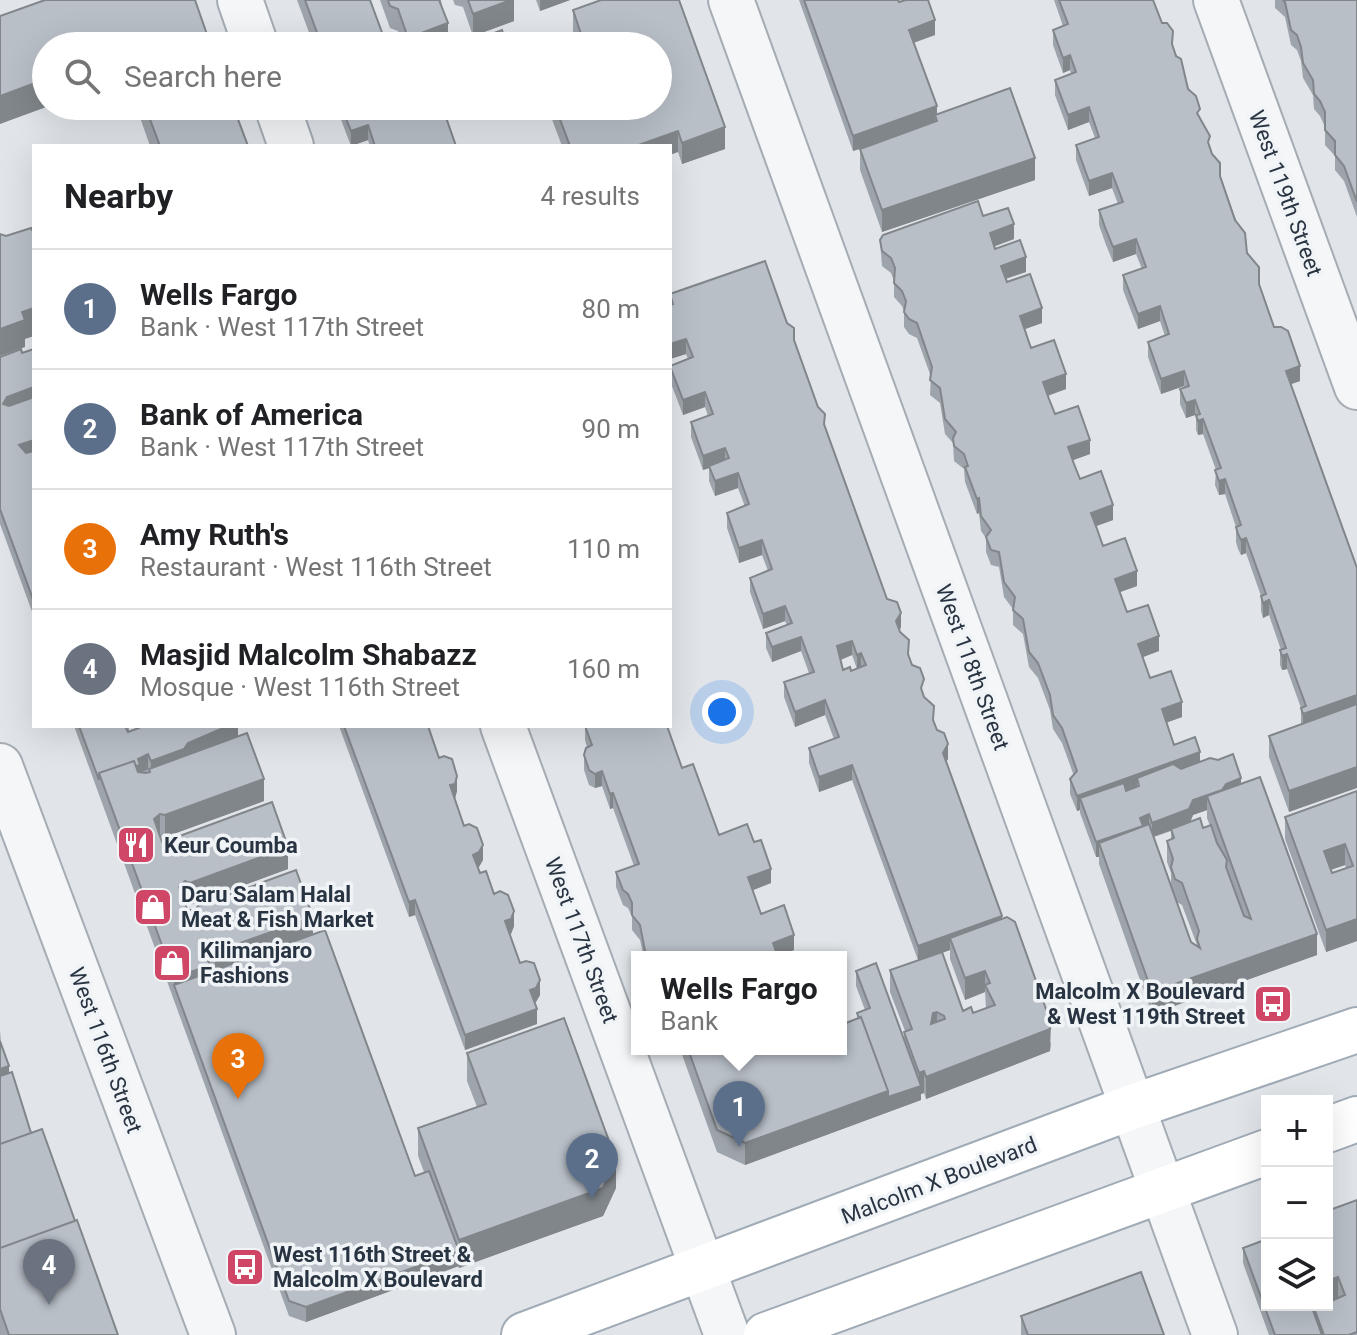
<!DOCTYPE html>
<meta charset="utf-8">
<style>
:root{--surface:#fff;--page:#f6f6f6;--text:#202124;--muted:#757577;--line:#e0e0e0;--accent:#cf4666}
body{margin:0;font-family:Roboto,sans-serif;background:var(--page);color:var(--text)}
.controls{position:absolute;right:24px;bottom:24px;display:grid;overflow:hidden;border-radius:0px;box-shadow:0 8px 32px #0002}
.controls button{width:72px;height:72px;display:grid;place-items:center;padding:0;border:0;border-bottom:2px solid var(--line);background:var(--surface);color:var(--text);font:40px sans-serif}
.you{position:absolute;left:722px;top:712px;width:28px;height:28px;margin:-20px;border:6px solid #fff;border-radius:50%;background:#1a73e8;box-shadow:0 0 0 12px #1a73e833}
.badge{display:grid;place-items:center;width:52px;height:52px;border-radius:50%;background:var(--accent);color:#fff;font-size:26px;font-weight:700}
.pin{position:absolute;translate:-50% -66px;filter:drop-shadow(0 2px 4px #0008)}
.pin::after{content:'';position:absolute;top:42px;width:28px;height:24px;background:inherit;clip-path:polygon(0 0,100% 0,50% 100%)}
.popup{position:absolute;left:631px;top:951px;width:216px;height:104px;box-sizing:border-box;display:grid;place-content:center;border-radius:0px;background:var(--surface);filter:drop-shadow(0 2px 6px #0005);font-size:26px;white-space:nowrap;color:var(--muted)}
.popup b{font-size:30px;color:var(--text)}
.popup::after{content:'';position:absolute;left:50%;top:100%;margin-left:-16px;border:16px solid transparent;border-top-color:var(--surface)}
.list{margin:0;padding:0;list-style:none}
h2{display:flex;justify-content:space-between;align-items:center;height:104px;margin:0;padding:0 32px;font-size:34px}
h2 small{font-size:26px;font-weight:400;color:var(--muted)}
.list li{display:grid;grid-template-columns:52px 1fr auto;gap:24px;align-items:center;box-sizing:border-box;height:120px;padding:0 32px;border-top:2px solid var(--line)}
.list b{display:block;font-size:30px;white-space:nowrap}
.list p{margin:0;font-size:26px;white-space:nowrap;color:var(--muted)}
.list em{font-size:26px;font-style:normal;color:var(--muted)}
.icon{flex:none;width:44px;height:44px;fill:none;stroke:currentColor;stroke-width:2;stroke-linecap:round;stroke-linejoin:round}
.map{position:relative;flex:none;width:1357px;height:1335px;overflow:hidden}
.search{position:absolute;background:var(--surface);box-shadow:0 8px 32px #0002;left:32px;top:32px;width:640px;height:88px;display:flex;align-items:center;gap:20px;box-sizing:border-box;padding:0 28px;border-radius:44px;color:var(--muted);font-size:30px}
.panel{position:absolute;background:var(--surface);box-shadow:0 8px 32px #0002;left:32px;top:144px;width:640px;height:584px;border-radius:0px}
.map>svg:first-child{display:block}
</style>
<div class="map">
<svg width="1357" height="1335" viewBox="0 0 1357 1335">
<rect width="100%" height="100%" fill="#e1e5ea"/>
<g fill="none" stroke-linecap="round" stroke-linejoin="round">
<g stroke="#a6acb4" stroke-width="48">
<path id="minor" d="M240,0L256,46
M731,0L1215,1335
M1216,0L1357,387
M277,106L291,146
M503,726L727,1335
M0,766L213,1335"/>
</g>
<g stroke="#a0abb6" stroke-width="48">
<path id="major" d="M1327,1130L1357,1119
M524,1335L1132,1107L1357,1030
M766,1335L1267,1152"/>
</g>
<use href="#minor" stroke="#f4f6f8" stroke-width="44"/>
<use href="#major" stroke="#fff" stroke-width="44"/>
</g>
<path fill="#9ea4ab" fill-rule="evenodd" d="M297,0H370L387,46H314Z
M380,0H441L448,45L444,46H403L398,31L390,28Z
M453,0H514V21L473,36L463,7L455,5Z
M536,0H570L540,11Z
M679,0L725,149L682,164L678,152L670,146H562L547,106H658V46H567L577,43L573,32V10Z
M799,0H898L899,2L935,35L914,43L937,114L1035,180L882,232L860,170V149L853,151Z
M1054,0H1153L1162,23L1173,46L1200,118L1274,327L1300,381L1291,384L1357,568L1289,812L1269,757V736L1301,724V708L1287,669L1282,670L1280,665V650H1281L1269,615L1263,618L1261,611V596L1246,553L1241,555L1238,549L1236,542V527L1225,494L1219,495L1215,485L1216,470L1203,434L1198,435L1196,430V418L1195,415L1186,418L1180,404V389L1185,388L1184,386L1161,394L1148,357V342L1165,336L1160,321L1138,329L1123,290V275L1142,269L1136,254L1113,262L1106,245L1099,225V210L1118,204L1112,188L1089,196L1076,160V145L1095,138L1089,122L1068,130L1055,95V80L1071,74L1070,70L1063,73L1053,45V30L1063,26Z
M1275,0H1357V217L1344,181L1335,170V156L1325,145V127L1320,116L1314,109L1313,95L1303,78L1301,61L1297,50L1291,45L1285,17L1275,8Z
M136,106H233L248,146H150Z
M340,106H459L444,112L456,146H370L368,140L351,146L340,117Z
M983,216L1014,239L995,246V249L1026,272L1006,279L1007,282L1042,323L1024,329L1031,348L1066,389L1048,396L1055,414L1090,454L1073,460L1080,479L1113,520L1096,526L1103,546L1137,586L1119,592L1127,612L1159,651L1142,657L1150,678L1182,717L1166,723L1174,745L1200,761L1241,784L1317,955L1152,1014L1099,864V857H1096L1080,813V810L1077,811L1070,794V779L1074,776L1062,743L1053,729L1050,710L1038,678L1029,667L1023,634L1013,625V609L1004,597L999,567L991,565L986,552V538L981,531L979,513L977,514L965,482L964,469L954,461L953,443L945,434L940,403L930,395L931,377L917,338L909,334L904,327V311L902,306L894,297V281L891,273L882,266L880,240ZM1207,810V818L1210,826L1203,828L1191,821L1193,815ZM1171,831V840L1167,841V862L1171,873V884L1154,837ZM1177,902L1182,905L1197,945L1191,942Z
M670,294L794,340L887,599L901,627L900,630L909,657L948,759L946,762L1002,919L1051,1044L1050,1051L926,1099L924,1093L921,1094V1100L745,1165L717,1152L680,1049H841L857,1019V1013L865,1010L856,986V971L904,1038L905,1031L890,992V970L918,960L852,780L819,792L809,763V748L834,739L825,715L795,727L784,697V682L809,673L801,651L772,662L766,648V633L787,625L785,621L763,629L750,592V578L768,571L762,555L739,563L727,528V513L744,506V504L738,488L715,496L709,481V468L703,470L691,437V422L708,416L705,407L683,415L670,381V366L688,359L686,354L670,359ZM852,655L857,669L851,671L843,670L841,660ZM950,950V959L965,1000L985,992L986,1008L973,1013L963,1011L942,953Z
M34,349V617L0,524V357L22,353Z
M74,726H131L129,727V732L136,729L135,726H238V736L264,801L165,837L160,836L162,842L174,840V838L288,869L190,905L185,903L187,909L313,934L415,1176L424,1172L418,1156V1128L477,1107L467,1081V1053L616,1188L603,1216L459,1268L458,1266L306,1322L289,1316Z
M339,726H431L429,729L439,758L457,791L454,799L464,826L483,860L478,868L480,873L494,894L514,926L511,934H509L520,963L540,995L535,1003L537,1024L465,1050L415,915L409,917Z
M585,726L682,768L719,835L754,842L771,883L753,890L761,914L794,950L778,957H644L640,940L632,930V917L628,908L623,905L616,887V872L634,866L613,808L610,809L602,786L595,788L589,785L584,770V755L587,747L585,740Z
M1357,791V941L1326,952L1285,839V817ZM1345,865L1346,868L1332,873L1331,870Z
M0,1030L1,1043L9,1073L31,1133L75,1221L118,1335H0Z
M1357,1200V1335H1269L1243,1263V1248L1267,1305H1320L1312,1308L1314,1314V1308L1322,1305Z
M1021,1316L1164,1335H1021Z"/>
<path fill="#81868b" d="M511,0H514V21L473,36V14Z
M540,0H570L540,11Z
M935,20V35L909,44V30Z
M448,23V45L444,46H408V38Z
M1070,55V70L1063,73V58Z
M46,79V106H49L0,124V96Z
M439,106H459L439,113Z
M937,106V120L935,115V122L853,151V136Z
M1089,107V122L1068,130V115Z
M368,125V140L351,146V131Z
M725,127V149L682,164V143Z
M678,131V152L670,155V146H636Z
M1035,158V180L882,232V210Z
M1112,173V188L1089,196V181Z
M1014,224V239L990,248V233Z
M1136,239V254L1113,262V247Z
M1026,257V272L1001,280V266Z
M1160,306V321L1138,329V314Z
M34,308V336L25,339V347L0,356V329L22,312Z
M1042,308V323L1020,331V316Z
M686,339V354L670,359V344Z
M1300,366V381L1286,386V371Z
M1184,371V386L1161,394V379Z
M1066,374V389L1043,397V382Z
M33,382L34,402L7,412L3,404L7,397Z
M705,392V407L683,415V400Z
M1195,400V415L1186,418V403Z
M1203,419V434L1198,435V421Z
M34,440V455L19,460V445Z
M1090,440V454L1068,462V447Z
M725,448V463L703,470V456Z
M738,473V488L715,496V481Z
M1225,479V494L1219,495V481Z
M979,498V513L977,514V499Z
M1113,505V520L1091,528V513Z
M1246,538V553L1241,555V540Z
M762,540V555L739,563V548Z
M1137,571V586L1115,594V579Z
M1269,600V615L1263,618V603Z
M785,606V621L763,629V614Z
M901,613V627L896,636V621Z
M1159,636V651L1138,659V644Z
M801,637V651L772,662V647Z
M852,641V655L837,661V646Z
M861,653V668L857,670V655Z
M1287,654V669L1282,670V656Z
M1357,695V710L1303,729V714Z
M825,700V715L795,727V712Z
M1182,702V717L1162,724V709Z
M228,726H238V737L151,776V761L188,743Z
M948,744V759L943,767V753Z
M1200,752V766L1137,778V789L1080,798V810L1077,811V796Z
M148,754V769L140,773L106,792L138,759Z
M852,765V780L819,792V777Z
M1357,767V788L1289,812V791Z
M602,771V786L595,788V774Z
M457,776V791L455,799L450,785Z
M1241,778V793L1207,796V810L1193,815L1189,824L1152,837V823L1226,784Z
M264,779V801L165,837V815Z
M613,793V808L610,809V794Z
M160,814V836L154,819Z
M1149,814V829L1099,843V857H1096V842L1140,818Z
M1345,844V865L1324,872V851Z
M483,845V860L479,867L473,870V855Z
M288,847V869L190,905V883Z
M771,869V883L748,892V877Z
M185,881V903L179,887Z
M415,900V915L409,917V902Z
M514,911V926L511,934L505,936V921Z
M1002,916V931L950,938V950L918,961V946Z
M313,917V938L215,974V952Z
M1357,919V941L1326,952V930Z
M1317,934V955L1152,1014V992Z
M794,935V950L775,957L773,943Z
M210,950V987L174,985V978L206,956Z
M985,971V992L965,1000V978Z
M540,980V995L536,1002L530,1005V990Z
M537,1009V1024L465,1050V1035Z
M937,1012V1033L931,1024L933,1013Z
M1051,1023L1050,1051L926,1099V1077Z
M9,1066V1088L0,1091V1069Z
M924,1071V1093L921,1094V1100L745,1165V1143L888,1091L919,1086V1073Z
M616,1160V1188L603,1216L459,1268V1240Z
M459,1251V1266L306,1322V1307Z
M1338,1277V1299L1327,1303V1281Z"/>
<path fill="#b8bfc7" stroke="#81868b" stroke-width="2" fill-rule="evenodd" d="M45,0H195L211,46H46V79L0,96V16Z
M305,0H370L387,46H322Z
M388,0H439L448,23L408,38L398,9L390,6Z
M468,0H511L473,14Z
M601,0H679L725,127L682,143L678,131L636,146H570L555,106H658V92L664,90L658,75V46H646L641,44L637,46H567L583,40L573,10Z
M804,0H898L899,2L906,0H928L935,20L909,30L937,106L853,136Z
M1059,0H1153L1162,23H1167L1173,31L1172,44L1176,56L1181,59L1188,89L1196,96L1200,109L1197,113L1210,136L1208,142L1212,154L1220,163V176L1235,220L1245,233L1247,253L1259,267V284L1274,327H1281L1288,331L1300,366L1286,371L1357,568V695L1303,714L1301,708L1306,706L1287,654L1282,656L1280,650L1286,648L1269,600L1263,603L1261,596L1266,594L1246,538L1241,540L1238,534L1236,527L1241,525L1225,479L1219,481L1215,470L1221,468L1203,419L1198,421L1196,415L1200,414L1195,400L1186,403L1180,389L1189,386L1184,371L1161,379L1148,342L1169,334L1160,306L1138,314L1123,275L1146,267L1136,239L1113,247L1106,230L1099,210L1123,202L1112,173L1089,181L1076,145L1099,137L1089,107L1068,115L1055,80L1076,72L1070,55L1063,58L1053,30L1068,24Z
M1283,0H1357V202L1344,166L1335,155V141L1325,130V112L1320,101L1314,94L1313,80L1303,63L1301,47L1297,35L1291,30L1285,2Z
M502,30L507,46H459Z
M1010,88L1035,158L882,210L860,149L937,121L935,115Z
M145,106H233L248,146H160Z
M341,106H442L456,146H375L368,125L351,131Z
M978,201L983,216L1008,208L1014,224L990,233L995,249L1020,240L1026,257L1001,266L1007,282L1030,274L1042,308L1020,316L1031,348L1054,340L1066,374L1043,382L1049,399L1055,414L1078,406L1090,440L1068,447L1074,464L1080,479L1101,471L1113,505L1091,513L1097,529L1103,546L1125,538L1137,571L1115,579L1127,612L1148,605L1159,636L1138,644L1150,678L1171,671L1182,702L1162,709L1174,745L1195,737L1200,752L1077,796L1070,779L1077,771L1062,728L1053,715L1050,695L1038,663L1029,652L1023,619L1013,610L1015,597L1004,582L999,552L991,550L986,537L991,530L981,516L979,498L977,499L965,467L968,466L964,454L954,446L953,438L956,432L945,419L940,388L930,380L932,367L917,323L909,319L904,312L906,301L902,291L894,283L895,268L891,258L882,251L880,240L883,235Z
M31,228L32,230L34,229V308L22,312L25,320L0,329V234L6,236Z
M765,261L787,323L794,328V340L818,407L825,414L824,424L887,599L897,602L901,613L896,621L900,632L909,640L908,654L912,665L920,668L924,679L921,688L924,697L934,706L933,720L937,730L944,733L948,744L943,753L1002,916L918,946L852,765L819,777L809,748L839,737L825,700L795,712L784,682L814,672L801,637L772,647L766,633L792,623L785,606L763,614L750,578L772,569L762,540L739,548L727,513L749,504L744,490L738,473L715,481L709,466L729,458L725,448L703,456L691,422L713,414L705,392L683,400L670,366L693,357L686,339L670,344V305L673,304L670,294ZM852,641L857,655L861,653L866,665L851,671L850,667L843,670L837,646Z
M21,349L22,353L34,349V387L7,397L3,404L9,406L34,397V440L19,445L26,453L34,451V602L0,509V357Z
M1357,704V767L1289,791L1269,736Z
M79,726H125L128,732L139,728L138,726H228L188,743L184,749L151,761L148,754L138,759L140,765L136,766L134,761L99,773V780Z
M344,726H428L439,758L444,756L452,759L457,776L455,784L450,785L464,826L469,824L477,828L483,845L479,852L473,855L480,873L486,871L494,894L500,891L508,895L514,911L511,919L505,921L520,963L526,961L534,963L540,980L536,988L530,990L537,1009L465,1035L415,900L409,902Z
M585,726H667L682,768L693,764L719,835L747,824L754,842L761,840L771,869L748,877L761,914L784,905L794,935L773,943L778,957H652L645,951L640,925L632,915V903L628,894L623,890L616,872L639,864L613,793L610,794L602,771L595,774L589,770L584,755L586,748L592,745Z
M247,733L264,779L165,815L160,814L154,819L162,842L175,840L174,838L272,802L288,847L190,883L185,881L179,887L183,897L187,909L194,911L198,906L296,870L313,917L215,952L210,950L206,956L210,965L174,978L99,773L134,761L138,772L146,773L150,772L149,769Z
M1233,754L1241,778L1226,784L1222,790L1193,800L1189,809L1152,823L1149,814L1140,818L1143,826L1096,842L1080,798L1124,783L1126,791L1139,786L1137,778L1173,764L1181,769L1210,758L1218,760Z
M1260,777L1317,934L1152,992L1099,843L1149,824L1191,942L1200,948L1197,939L1199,931L1182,883L1175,879L1171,867L1173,859L1167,841L1174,838L1171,829L1200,818L1203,828L1211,825L1217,843L1227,860L1226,867L1244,916L1251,919L1207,796Z
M1357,791V919L1326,930L1285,817ZM1345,844L1353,866L1332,873L1324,851Z
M1007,917L1015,922L1051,1023L1050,1029L926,1077L924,1071L919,1073L904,1032L912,1029L890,970L942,952L963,1011L971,1007L973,1013L995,1005L985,985L990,983L985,971L965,978L950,938ZM937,1012L944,1016L945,1019L931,1024L933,1013Z
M325,930L415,1176L429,1171L459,1251L306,1307L289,1301L174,985Z
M876,963L921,1086L888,1097V1091L861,1017L859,1018L857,1013L870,1008L856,971Z
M861,1017L888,1091L745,1143L717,1130L688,1049H841V1025Z
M564,1018L616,1160L603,1188L459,1240L418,1128L486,1104L467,1053Z
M0,1041L9,1066L0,1069Z
M12,1072L31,1133L0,1144V1076Z
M42,1129L75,1221L0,1248V1144Z
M1357,1200V1332L1349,1335H1324L1314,1308L1322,1305H1327V1303L1345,1295L1338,1277L1327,1281V1211Z
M77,1220L118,1335H9L0,1309V1248Z
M1267,1239V1305H1311L1322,1335H1275L1243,1248Z
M1141,1272L1164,1335H1028L1021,1316Z"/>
<defs>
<g id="restaurant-square" transform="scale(2)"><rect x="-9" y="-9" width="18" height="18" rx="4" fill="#cf4666" stroke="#f1f4f7"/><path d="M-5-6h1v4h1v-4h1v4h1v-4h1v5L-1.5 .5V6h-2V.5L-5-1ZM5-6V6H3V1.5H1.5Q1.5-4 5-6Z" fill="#fff"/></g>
<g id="shop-square" transform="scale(2)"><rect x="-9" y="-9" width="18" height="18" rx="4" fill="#cf4666" stroke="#f1f4f7"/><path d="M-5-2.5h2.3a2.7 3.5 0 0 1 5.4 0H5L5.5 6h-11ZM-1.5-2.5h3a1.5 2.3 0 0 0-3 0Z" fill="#fff"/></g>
<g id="bus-square" transform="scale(2)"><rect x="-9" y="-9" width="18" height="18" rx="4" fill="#cf4666" stroke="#f1f4f7"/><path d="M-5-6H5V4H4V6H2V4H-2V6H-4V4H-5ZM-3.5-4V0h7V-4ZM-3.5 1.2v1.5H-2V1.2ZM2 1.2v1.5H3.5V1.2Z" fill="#fff"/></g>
</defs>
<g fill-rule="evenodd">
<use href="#restaurant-square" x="136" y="845"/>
<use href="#shop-square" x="153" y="907"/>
<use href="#shop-square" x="172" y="963"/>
<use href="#bus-square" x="1273" y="1004"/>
<use href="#bus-square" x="245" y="1267"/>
</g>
<g text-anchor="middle" stroke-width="7" stroke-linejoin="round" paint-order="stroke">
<g font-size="22" fill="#293442" stroke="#f1f4f7">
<text transform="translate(1286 193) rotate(70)" y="8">West 119th Street</text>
<text transform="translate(973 667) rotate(70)" y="8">West 118th Street</text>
<text transform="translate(582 940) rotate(70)" y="8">West 117th Street</text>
<text transform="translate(106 1050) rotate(70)" y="8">West 116th Street</text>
<text transform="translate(939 1180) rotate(-21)" y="8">Malcolm X Boulevard</text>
</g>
<g font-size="22" font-weight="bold" fill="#293442" stroke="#f1f4f7" text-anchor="start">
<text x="164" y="853">Keur Coumba</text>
<text x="181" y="902">Daru Salam Halal<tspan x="181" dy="25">Meat &amp; Fish Market</tspan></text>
<text x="200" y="958">Kilimanjaro<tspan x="200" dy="25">Fashions</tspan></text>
<text x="1245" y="999" text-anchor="end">Malcolm X Boulevard<tspan x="1245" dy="25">&amp; West 119th Street</tspan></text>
<text x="273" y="1262">West 116th Street &amp;<tspan x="273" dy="25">Malcolm X Boulevard</tspan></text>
</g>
</g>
</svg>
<div class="controls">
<button>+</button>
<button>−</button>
<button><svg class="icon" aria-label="layers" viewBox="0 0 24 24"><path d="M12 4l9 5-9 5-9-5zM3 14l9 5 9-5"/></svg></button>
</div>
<div class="you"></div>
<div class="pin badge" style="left:739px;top:1147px;background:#5c6f8a">1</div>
<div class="popup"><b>Wells Fargo</b>Bank</div>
<div class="pin badge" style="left:592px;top:1199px;background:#5c6f8a">2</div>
<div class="pin badge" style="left:238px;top:1099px;background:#e8710a">3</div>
<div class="pin badge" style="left:49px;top:1305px;background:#6b7280">4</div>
<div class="search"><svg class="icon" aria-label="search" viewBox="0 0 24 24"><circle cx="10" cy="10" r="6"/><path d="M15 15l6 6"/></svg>Search here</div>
<section class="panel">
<h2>Nearby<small>4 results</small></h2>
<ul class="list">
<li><span class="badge" style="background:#5c6f8a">1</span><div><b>Wells Fargo</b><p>Bank · West 117th Street</p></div><em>80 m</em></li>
<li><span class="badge" style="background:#5c6f8a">2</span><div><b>Bank of America</b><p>Bank · West 117th Street</p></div><em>90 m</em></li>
<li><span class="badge" style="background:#e8710a">3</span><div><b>Amy Ruth's</b><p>Restaurant · West 116th Street</p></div><em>110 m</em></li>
<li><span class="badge" style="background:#6b7280">4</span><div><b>Masjid Malcolm Shabazz</b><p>Mosque · West 116th Street</p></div><em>160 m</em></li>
</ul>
</section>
</div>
